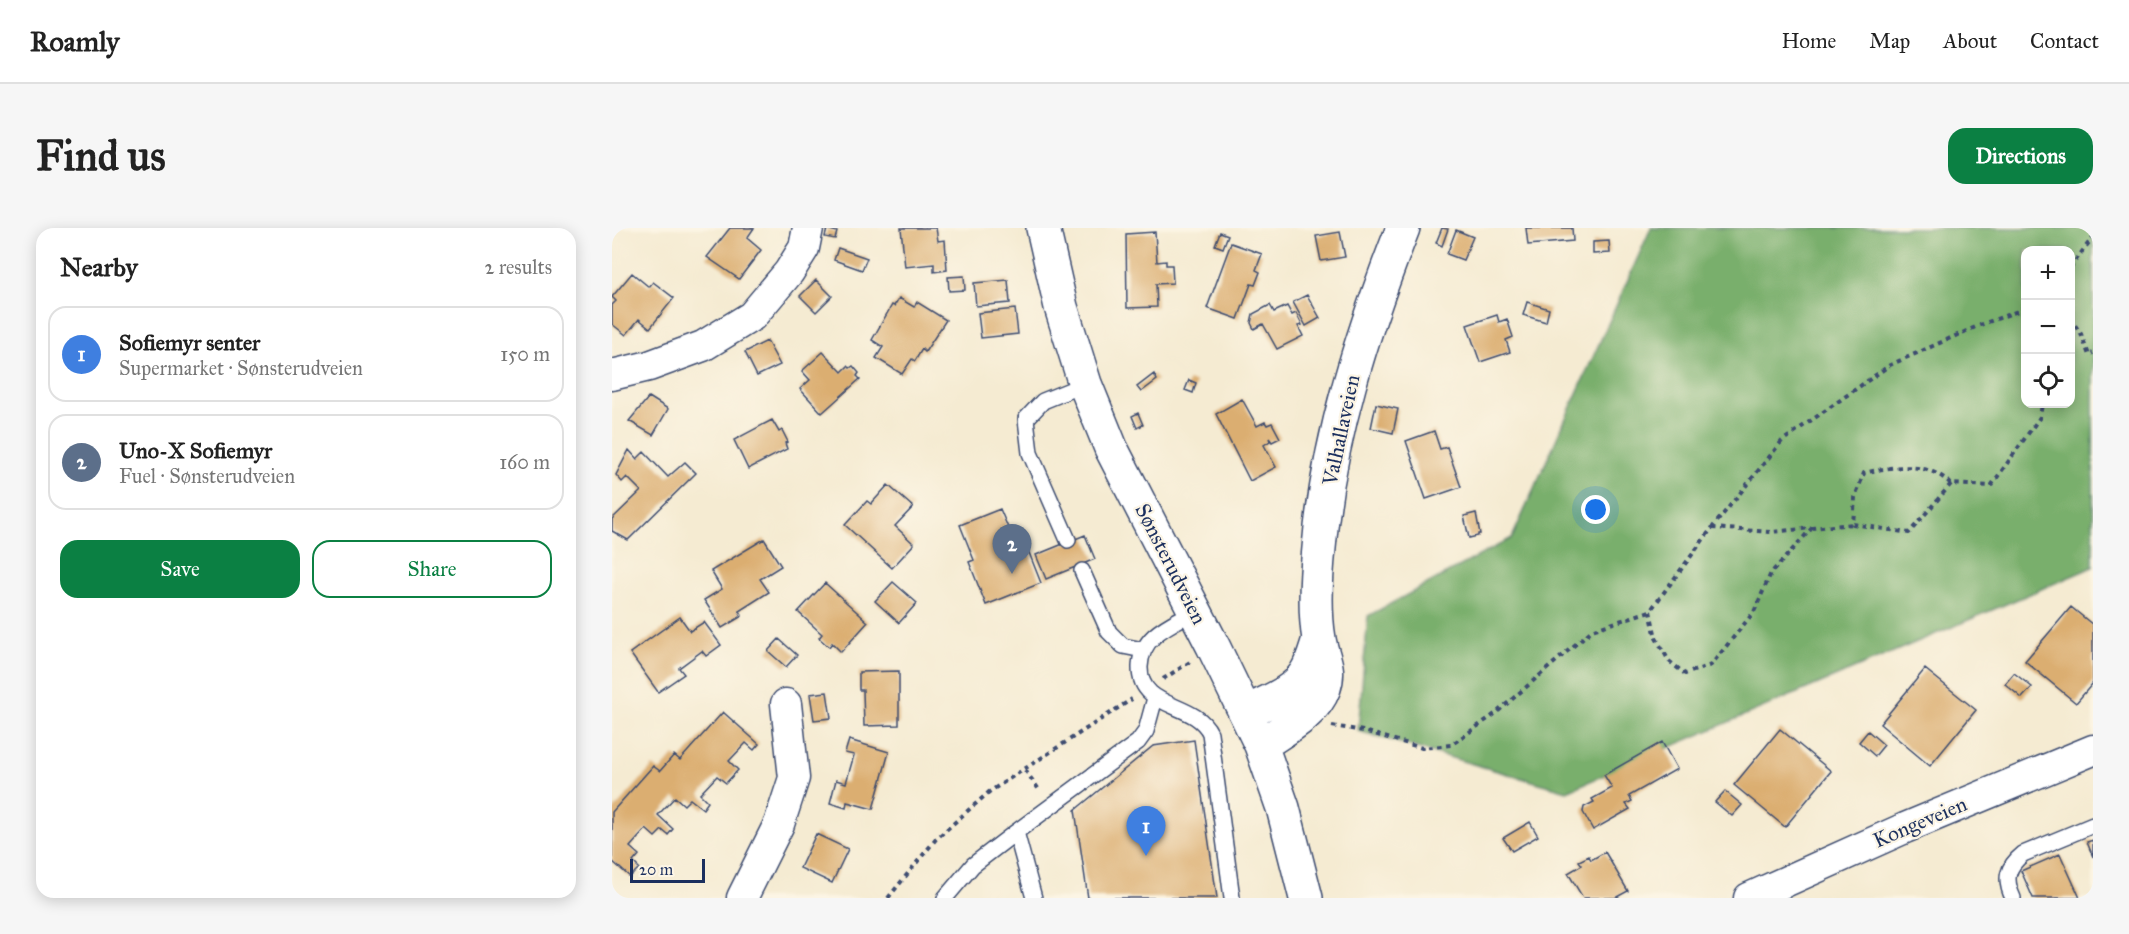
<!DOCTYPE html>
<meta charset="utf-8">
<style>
:root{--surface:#fff;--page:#f6f6f6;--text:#222;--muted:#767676;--line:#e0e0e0;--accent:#0b8043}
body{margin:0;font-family:"IM FELL Great Primer",serif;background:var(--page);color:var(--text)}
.controls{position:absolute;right:18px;top:18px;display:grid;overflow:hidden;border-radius:12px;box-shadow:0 3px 15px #0003}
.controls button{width:54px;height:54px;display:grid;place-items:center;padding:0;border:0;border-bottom:2px solid var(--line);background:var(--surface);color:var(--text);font:30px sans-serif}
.scale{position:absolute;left:18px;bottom:15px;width:75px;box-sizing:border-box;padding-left:6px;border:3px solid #1b2f5e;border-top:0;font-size:16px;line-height:21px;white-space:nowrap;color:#1b2f5e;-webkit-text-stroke:4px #fcf5e5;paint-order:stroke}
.you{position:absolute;left:984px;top:282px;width:21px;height:21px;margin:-15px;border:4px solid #fff;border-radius:50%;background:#1a73e8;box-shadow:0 0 0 9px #1a73e833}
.badge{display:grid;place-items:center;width:39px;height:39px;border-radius:50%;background:var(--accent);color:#fff;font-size:20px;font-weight:700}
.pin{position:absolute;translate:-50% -50px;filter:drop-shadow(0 2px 3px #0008)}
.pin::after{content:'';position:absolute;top:32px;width:21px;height:18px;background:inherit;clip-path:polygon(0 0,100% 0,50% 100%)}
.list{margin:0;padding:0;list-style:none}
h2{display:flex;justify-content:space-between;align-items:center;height:78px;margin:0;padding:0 24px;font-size:26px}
h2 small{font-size:20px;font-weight:400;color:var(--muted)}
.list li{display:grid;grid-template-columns:39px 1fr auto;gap:18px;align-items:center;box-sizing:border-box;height:96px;margin:0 12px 12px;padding:0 12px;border:2px solid var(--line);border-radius:18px}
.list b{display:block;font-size:22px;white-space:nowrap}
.list p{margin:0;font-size:20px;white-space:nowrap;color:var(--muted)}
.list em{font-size:20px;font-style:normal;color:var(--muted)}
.actions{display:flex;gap:12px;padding:18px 24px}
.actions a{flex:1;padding:14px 0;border:2px solid var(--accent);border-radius:18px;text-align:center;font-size:21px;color:var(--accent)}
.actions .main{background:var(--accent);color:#fff}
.icon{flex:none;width:33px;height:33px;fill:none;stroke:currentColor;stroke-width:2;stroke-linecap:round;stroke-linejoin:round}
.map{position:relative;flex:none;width:1481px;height:670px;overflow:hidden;border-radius:18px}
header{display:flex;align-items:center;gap:36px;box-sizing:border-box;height:84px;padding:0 30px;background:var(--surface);border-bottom:2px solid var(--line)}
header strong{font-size:28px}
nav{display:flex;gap:33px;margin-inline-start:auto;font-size:21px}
.intro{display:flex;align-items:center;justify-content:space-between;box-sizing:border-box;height:144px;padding:0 36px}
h1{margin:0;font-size:42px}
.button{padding:15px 27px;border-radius:18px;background:var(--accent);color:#fff;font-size:21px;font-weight:700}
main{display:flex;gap:36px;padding:0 36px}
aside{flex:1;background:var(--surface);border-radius:18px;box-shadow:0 3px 15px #0003}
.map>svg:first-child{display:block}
</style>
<header>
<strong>Roamly</strong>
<nav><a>Home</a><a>Map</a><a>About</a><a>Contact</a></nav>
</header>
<div class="intro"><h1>Find us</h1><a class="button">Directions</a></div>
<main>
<aside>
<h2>Nearby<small>2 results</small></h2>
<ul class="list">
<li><span class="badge" style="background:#3f7fe0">1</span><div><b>Sofiemyr senter</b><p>Supermarket · Sønsterudveien</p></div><em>150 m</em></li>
<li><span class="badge" style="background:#5c6f8a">2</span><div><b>Uno-X Sofiemyr</b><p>Fuel · Sønsterudveien</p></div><em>160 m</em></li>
</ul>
<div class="actions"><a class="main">Save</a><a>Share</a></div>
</aside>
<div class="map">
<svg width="1481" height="670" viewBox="0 0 1481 670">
<rect width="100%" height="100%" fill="#fcf5e5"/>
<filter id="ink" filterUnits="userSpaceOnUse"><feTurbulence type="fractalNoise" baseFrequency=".0167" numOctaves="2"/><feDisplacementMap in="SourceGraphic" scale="12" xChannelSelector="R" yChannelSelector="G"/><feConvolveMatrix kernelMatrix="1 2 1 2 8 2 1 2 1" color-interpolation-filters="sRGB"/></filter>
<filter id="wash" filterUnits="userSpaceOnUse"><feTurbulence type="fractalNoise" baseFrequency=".008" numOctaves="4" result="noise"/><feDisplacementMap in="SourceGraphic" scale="24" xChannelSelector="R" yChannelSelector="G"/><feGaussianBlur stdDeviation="1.35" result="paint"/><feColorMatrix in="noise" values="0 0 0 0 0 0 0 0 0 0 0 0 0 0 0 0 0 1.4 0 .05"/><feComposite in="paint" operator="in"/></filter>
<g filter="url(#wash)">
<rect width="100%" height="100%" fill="#f5ebd2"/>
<path fill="#79af6c" stroke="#4a6f65" stroke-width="1.5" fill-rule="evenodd" d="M1039,0H1481V339L955,563L746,503L756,388L900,310ZM1414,22H1458V176H1414Z"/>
<g id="blocks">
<path fill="#dbae71" d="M118,0H142L135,10L149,22L127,51L95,29Z
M289,0H324L326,13L333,12L335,42L322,44V36L293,39Z
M830,0L836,1L830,18L824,15Z
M914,0H960L961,13L916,17Z
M215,1L225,4L223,11L213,9Z
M844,2L861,9L851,32L835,26Z
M543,4L545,34L554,33V37H560L561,55L544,56L545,79L515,80L514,6Z
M608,4L616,7L611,20L603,17Z
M728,4L733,29L709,33L704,8Z
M997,13L998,25L981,26V14Z
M619,15L650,26L644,42L648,44L643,57L639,56L626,91L595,80Z
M226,20L255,30L250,42L222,32Z
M20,45L37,59L41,54L62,70L38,100L27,91L14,107L0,96V77L4,73L0,69Z
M352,48L353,62L337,63L336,49Z
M204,52L220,68L204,84L188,68Z
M396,52L398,75L364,78L362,55Z
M695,67L708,90L694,98L681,74Z
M287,70L302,79L305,74L334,92L313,124L310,121L303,133L300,131L290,146L264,130L271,119L260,112L280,77L282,78Z
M915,74L937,81L934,94L911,87Z
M658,77L662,84L675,78L680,87L684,85L690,97L686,98L691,108L665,121L651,96L642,101L639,95L641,86Z
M403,81L406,106L369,110L366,85Z
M885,87L887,94L895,91L901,109L894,112L898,124L868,134L855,97Z
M155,113L168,137L145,148L133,124Z
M211,124L230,144L236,138L238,140L241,138L247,145L245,148L248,151L210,185L188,161L198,152L190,143Z
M542,146L545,152L529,164L525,159Z
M577,152L584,155L581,165L573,162Z
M37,169L56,181L41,207L17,193Z
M630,171L645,198L653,194L655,197L660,195L668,210L660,214L657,210L658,213L652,217L664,239L638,253L604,186Z
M764,176L786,181L781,205L759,200Z
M526,185L531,197L525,200L520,188Z
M160,192L167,204L170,202L176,214L173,215L175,221L136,241L122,212Z
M822,203L828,221L835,219L849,259L814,271L794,213Z
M17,222L25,231L32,224L56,249L73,234L84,245L16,312L0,303V291L29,263L15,249L10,254L4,247Z
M276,257L301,279L283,298L302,316L280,340L233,297L255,273L259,276Z
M388,281L403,316L412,312L429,355L374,377L357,334L362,332L348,297Z
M864,285L868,306H866V308L857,310L852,288Z
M473,307L483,331L434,351L424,327Z
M152,311L169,338L148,351L157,364L127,383L130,388L110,400L92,372L110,361L99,343Z
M281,354L305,375L287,395L263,373Z
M213,355L256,394L229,424L220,415L217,419L207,410L210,406L186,384Z
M1459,379L1481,397V455L1464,475L1413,433Z
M68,389L78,403L92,394L109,417L94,428L90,423L67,440L72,446L46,464L18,425Z
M167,411L185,427L174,439L156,423Z
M1313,441L1364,482L1318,538L1268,496Z
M287,443V497L252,498L251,462H247V444Z
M1402,445L1420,459L1410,470L1393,456Z
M215,464L219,490L202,492L198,466Z
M111,484L147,516L142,522L134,515L117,533L126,542L114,555L105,548L88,566L96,574L91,581L78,571L72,577L63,569L46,587L61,601L56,607L50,602L43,609L34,601L18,619L27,627L21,634L27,640L18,649L0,633V584L41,538L48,543L62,527L68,532Z
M1168,501L1219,543L1173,599L1122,557Z
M1256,503L1272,517L1263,528L1247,514Z
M237,512L277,524L261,581L235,574L234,580L218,575L224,552L234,555L242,527L233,525Z
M582,512L605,670H476L463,582L541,518Z
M1050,514L1065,541L1017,568L1020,573L1014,576L1018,581L981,602L971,584L972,579L982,574L980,571L1000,560L992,547Z
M1113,563L1130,577L1120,588L1103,574Z
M918,594L926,608L900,623L891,610Z
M204,606L236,621L220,655L188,640Z
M1481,612V629L1475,614Z
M993,624L1016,663L1003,670H971L956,645L970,637L967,633L977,628L979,632Z
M1448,626L1468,670H1421L1409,643Z"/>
</g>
</g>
<g filter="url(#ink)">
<use href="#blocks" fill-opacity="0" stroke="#3c4b6f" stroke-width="1.5"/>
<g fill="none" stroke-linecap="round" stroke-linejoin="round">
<g stroke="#3c4b6f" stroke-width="18">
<path id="lane" d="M456,312L418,225L414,191L431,173L473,156
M470,343L497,404L511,418L531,422
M583,383C558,397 529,407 528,439C527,482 583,473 598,505L620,670
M333,670L361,637L404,604
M422,670L404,604L526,514L534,503L543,470
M1401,670C1392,651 1395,639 1411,626L1481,597"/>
</g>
<g stroke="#3c4b6f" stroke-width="33">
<path id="street" d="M0,147L37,138L91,118L140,88L177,44L192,20L196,0
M130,670L167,596L182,550L174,476
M1137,670L1293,600L1481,522"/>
</g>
<g stroke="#3c4b6f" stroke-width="36">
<path id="secondary" d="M431,0L449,79L473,156L499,220L601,418L649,517L671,580L694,670
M635,484C654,474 680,466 693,446C700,436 703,423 707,411
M649,517C672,501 702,487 712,460C719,439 710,430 707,411C702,382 704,349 707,320C716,210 751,102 791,0"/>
</g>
<path stroke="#3c4b6f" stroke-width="4" stroke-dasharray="4.5 4.5" stroke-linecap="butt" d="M1458,40L1481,9
M1458,90L1469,106L1477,127L1481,125
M1339,256L1297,305L1241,296L1243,269L1252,245C1281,238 1316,233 1339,256L1379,258L1428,189L1430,176
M1100,300L1159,304L1241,296
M1038,383L1044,410L1057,433L1073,446L1099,437L1142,384L1159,345L1200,300
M551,451L578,434
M720,498L752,503L810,520L839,517L883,486L980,402L1038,383L1100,300L1170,213L1278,137L1368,97L1414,80
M413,542L428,563
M276,670L324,611L377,564L520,471"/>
<use href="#lane" stroke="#fff" stroke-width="15"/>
<use href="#street" stroke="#fff" stroke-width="30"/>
<use href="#secondary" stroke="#fff" stroke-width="33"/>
</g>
</g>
<g text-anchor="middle" stroke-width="4.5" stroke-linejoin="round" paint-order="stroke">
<g font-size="21" fill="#1b2f5e" stroke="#fcf5e5">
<text transform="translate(729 202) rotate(-78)" y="7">Valhallaveien</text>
<text transform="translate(559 336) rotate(63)" y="7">Sønsterudveien</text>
<text transform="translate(1308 594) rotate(-23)" y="7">Kongeveien</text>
</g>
</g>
</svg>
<div class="controls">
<button>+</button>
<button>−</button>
<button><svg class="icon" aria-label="locate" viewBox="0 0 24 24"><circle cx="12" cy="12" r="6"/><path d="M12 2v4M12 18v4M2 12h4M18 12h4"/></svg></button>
</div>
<div class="scale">20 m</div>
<div class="you"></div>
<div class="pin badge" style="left:534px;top:628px;background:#3f7fe0">1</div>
<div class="pin badge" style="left:400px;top:346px;background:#5c6f8a">2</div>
</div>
</main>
